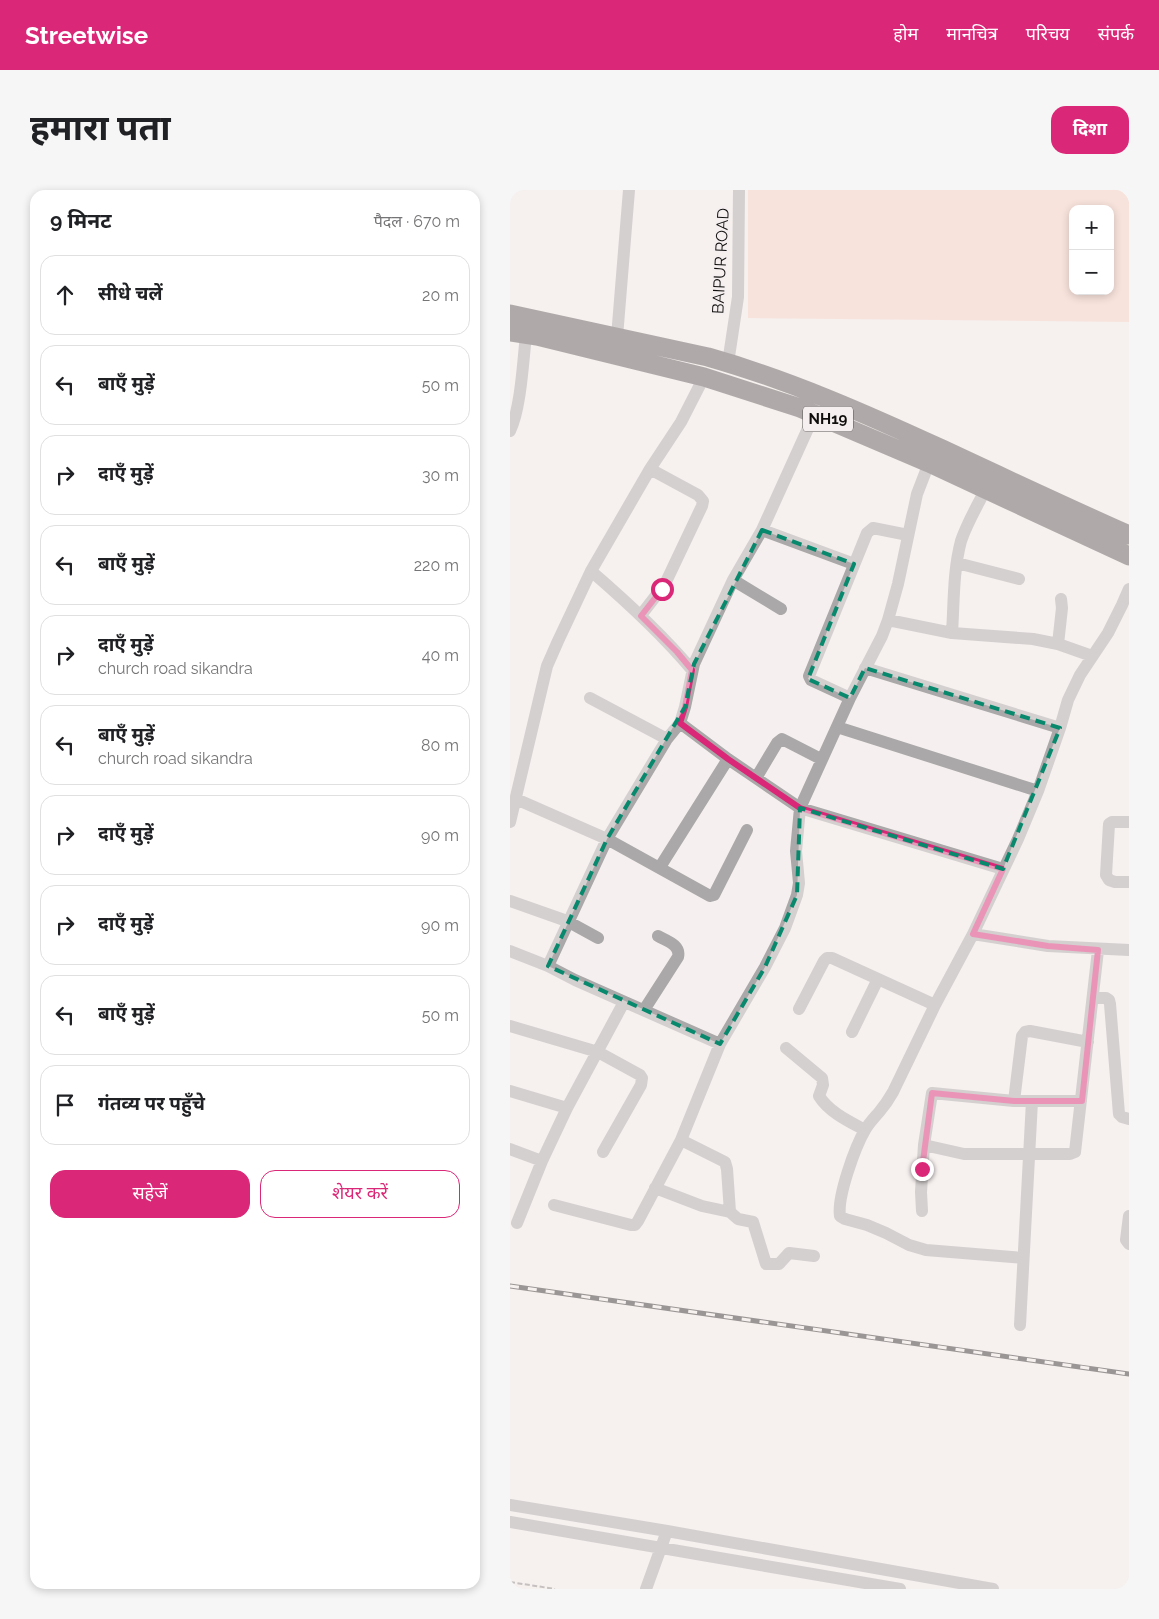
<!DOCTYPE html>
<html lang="hi">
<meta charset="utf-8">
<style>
:root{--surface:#fff;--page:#f6f6f6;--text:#202124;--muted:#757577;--line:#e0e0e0;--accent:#db2777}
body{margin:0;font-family:Raleway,"Noto Sans Devanagari",sans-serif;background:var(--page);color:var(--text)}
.controls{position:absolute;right:15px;top:15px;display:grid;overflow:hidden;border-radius:10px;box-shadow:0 2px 8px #0003}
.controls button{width:45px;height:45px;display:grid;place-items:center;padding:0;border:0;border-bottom:1px solid var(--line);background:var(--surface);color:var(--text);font:25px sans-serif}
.stop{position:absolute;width:15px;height:15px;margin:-11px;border:4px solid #db2777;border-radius:50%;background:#fff}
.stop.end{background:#db2777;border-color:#fff;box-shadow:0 1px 5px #0008}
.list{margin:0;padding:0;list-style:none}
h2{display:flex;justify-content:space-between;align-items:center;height:65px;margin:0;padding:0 20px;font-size:21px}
h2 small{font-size:16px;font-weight:400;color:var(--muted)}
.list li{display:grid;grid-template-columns:32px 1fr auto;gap:15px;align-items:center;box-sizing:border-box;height:80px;margin:0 10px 10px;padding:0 10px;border:1px solid var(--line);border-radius:15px}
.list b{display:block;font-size:19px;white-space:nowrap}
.list p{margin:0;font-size:16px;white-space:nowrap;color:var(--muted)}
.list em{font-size:16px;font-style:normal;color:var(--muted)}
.actions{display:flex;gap:10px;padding:15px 20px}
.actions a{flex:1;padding:11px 0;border:1px solid var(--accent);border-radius:15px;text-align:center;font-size:18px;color:var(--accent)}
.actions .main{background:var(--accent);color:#fff}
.icon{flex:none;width:28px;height:28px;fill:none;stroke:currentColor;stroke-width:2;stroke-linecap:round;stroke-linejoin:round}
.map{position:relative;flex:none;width:619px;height:1399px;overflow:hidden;border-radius:15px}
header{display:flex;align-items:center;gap:30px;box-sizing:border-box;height:70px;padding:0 25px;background:var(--accent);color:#fff}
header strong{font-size:24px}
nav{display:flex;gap:28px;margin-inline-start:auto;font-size:18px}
.intro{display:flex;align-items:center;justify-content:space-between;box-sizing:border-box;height:120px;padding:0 30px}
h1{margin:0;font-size:35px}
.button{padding:12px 22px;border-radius:15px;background:var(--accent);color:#fff;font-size:18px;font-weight:700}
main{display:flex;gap:30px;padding:0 30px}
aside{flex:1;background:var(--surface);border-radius:15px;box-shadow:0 2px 8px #0003}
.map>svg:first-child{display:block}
</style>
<header>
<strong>Streetwise</strong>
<nav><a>होम</a><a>मानचित्र</a><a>परिचय</a><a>संपर्क</a></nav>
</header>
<div class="intro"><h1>हमारा पता</h1><a class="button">दिशा</a></div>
<main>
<aside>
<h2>9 मिनट<small>पैदल · 670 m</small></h2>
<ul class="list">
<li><svg class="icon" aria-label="ahead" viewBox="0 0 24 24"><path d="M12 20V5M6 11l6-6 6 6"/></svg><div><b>सीधे चलें</b></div><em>20 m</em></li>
<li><svg class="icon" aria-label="left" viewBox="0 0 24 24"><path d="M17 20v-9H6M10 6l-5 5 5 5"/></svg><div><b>बाएँ मुड़ें</b></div><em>50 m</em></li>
<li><svg class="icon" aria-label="right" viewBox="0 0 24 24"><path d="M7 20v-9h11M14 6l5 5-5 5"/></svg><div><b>दाएँ मुड़ें</b></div><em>30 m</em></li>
<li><svg class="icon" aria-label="left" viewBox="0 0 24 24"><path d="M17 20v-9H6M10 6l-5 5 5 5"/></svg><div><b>बाएँ मुड़ें</b></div><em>220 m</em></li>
<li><svg class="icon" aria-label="right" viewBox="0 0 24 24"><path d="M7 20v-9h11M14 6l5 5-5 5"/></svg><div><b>दाएँ मुड़ें</b><p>church road sikandra</p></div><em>40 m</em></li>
<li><svg class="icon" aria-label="left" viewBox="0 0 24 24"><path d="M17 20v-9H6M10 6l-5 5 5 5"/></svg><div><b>बाएँ मुड़ें</b><p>church road sikandra</p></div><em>80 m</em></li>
<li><svg class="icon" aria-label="right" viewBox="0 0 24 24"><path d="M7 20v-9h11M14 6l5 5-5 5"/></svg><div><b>दाएँ मुड़ें</b></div><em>90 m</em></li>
<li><svg class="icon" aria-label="right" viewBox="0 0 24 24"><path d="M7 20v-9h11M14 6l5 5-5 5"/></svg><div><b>दाएँ मुड़ें</b></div><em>90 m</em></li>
<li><svg class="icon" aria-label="left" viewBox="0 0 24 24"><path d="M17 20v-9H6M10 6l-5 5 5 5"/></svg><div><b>बाएँ मुड़ें</b></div><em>50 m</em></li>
<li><svg class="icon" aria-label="arrive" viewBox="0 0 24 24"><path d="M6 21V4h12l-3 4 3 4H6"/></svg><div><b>गंतव्य पर पहुँचे</b></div></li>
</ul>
<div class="actions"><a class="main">सहेजें</a><a>शेयर करें</a></div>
</aside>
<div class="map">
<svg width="619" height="1399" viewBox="0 0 619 1399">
<rect width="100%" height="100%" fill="#f5f0ef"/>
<path fill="#fad2c6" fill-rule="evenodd" d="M238,0H619V132L238,128ZM563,19H600V101H563Z"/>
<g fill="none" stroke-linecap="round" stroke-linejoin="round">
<path stroke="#8c8887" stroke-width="2" stroke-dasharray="5 2.5" stroke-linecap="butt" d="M0,1392L45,1399"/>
<path stroke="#aaa8a8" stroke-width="12" d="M107,147L119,0
M218,173L228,107L229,0
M0,241C11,218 13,171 16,145
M252,340L344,374
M447,373L509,389
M81,381C117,412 152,444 182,480
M223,390L271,419
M619,399L612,415L598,443L570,485L558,510L550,538L528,601L508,649L463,744L538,756L619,760
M131,425L155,394L192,316L193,311L188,305L140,279
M378,430L442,443L523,449L548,454L582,466
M442,443C444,413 443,381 451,351C457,333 467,316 476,299
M548,454L552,418L551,409
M355,478L550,538
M80,508L157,549
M340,508L301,490L299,486L357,343L363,338L398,345
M170,533L218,569L290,618L340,508L372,446L378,430L388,394L407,304L419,273
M327,537L528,601
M246,588L267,553L272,549L311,569
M6,609L97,649L200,706L204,705L237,640
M0,632L37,476L48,451L81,381L140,279L171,232L194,187
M619,632H602L599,634L596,685L599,690L605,692H619
M150,677L218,569
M0,711L57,731L88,748
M463,744L425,815L383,902C379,909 375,915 370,921C365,927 359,933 355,940C345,957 327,1007 330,1026L335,1029L357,1035L376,1043L399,1055L416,1060L513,1068
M0,761L38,776L65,790L210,854
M38,776L97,649L157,549L170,533L175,517L184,474L223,390L252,340L305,223
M583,808H596L599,810L600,814L609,924L612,927L619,929
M289,819L314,771L317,768H322L425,815
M134,820L168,767C171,755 157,751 148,746
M0,836L88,862L130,885L132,888L131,895L93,962
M342,842L368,789
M276,858L312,888L313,895L309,906C319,922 338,931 355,940
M0,901L57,918
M504,911L512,846L515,842L520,841L578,852
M171,950L215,972L217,979L220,1022L228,1029L243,1032L256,1074H269L279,1063L304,1066
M414,955L422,903L504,911H571
M0,959L32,971
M145,998L192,1016L220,1022
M44,1015L121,1035H125L128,1031L171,950L210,854L255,777L275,738L287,705L289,693L286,661L290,618L493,679
M412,1021L411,1002L414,955L454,964H560L565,962L588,760
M619,1026L616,1050L619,1054
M7,1033L32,971L57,918L114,812
M510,1135L522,911
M0,1315L157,1341L483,1399
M0,1332L390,1399
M136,1399L157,1341"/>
<path stroke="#5a5655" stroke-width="19" d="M0,124L198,167C279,190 356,224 432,259C494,288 556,317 619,345
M0,142L27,146L194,187L290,218L419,273L619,366"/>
<g stroke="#2b2928" stroke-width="5">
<path id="rail" d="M0,1096L619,1184"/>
</g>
<use href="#rail" stroke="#f5f0ef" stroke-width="3" stroke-dasharray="9" stroke-linecap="butt"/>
</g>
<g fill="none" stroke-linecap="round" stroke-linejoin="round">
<path stroke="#db2777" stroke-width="6" d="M152,399L131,426L167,462L182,480L175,517L170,533L218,569L290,618L493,679L463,744L538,756L588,760L572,911H504L422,903L412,979"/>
</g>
<path d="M0 0H619V1399H0ZM252,340L344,374L298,489L340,508L355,478L550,538L493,679L290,618L287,705L255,777L210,854L38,776L97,649L175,517L184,474Z" fill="#f5f0ef" fill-opacity=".55" fill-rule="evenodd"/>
<path fill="none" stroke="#08896d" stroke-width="4" stroke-dasharray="10 6" stroke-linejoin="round" d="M252,340L344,374L298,489L340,508L355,478L550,538L493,679L290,618L287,705L255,777L210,854L38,776L97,649L175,517L184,474Z"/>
<g text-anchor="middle" stroke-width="4" stroke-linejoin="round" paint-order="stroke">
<rect fill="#f5f0ef" stroke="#545251" stroke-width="1" x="293" y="216.5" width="50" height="25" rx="4"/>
<g font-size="15" font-weight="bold" fill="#0f0e0d">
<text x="318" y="234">NH19</text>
</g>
<g font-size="16" fill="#0f0e0d" stroke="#f5f0ef">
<text transform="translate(210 71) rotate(-87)" y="6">BAIPUR ROAD</text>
</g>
</g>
</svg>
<div class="controls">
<button>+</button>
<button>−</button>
</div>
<div class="stop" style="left:152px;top:399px"></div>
<div class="stop end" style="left:412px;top:979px"></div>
</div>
</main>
